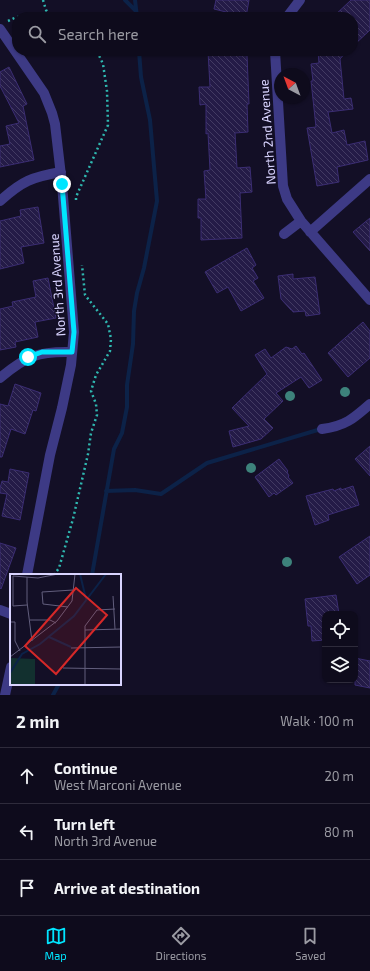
<!DOCTYPE html>
<meta charset="utf-8">
<style>
:root{--surface:#0e0b1c;--page:#1c1929;--text:#f1f3f6;--muted:#9b9ba3;--line:#2e2b3b;--accent:#00e5ff}
body{margin:0;font-family:"Exo 2",sans-serif;background:var(--page);color:var(--text)}
.controls{position:absolute;right:12px;bottom:12px;display:grid;overflow:hidden;border-radius:8px;box-shadow:0 1px 3px #0004}
.controls button{width:36px;height:36px;display:grid;place-items:center;padding:0;border:0;border-bottom:1px solid var(--line);background:var(--surface);color:var(--text);font:20px sans-serif}
.compass{position:absolute;left:274px;top:68px;width:36px;height:36px;border-radius:50%;background:var(--surface);box-shadow:0 1px 3px #0004;rotate:319deg}
.stop{position:absolute;width:12px;height:12px;margin:-9px;border:3px solid #00e5ff;border-radius:50%;background:#fff}
.stop.end{background:#00e5ff;border-color:#fff;box-shadow:0 1px 4px #0008}
.list{margin:0;padding:0;list-style:none}
h2{display:flex;justify-content:space-between;align-items:center;height:52px;margin:0;padding:0 16px;font-size:17px}
h2 small{font-size:13px;font-weight:400;color:var(--muted)}
.list li{display:grid;grid-template-columns:26px 1fr auto;gap:12px;align-items:center;box-sizing:border-box;height:56px;padding:0 16px;border-top:1px solid var(--line)}
.list b{display:block;font-size:15px;white-space:nowrap}
.list p{margin:0;font-size:13px;white-space:nowrap;color:var(--muted)}
.list em{font-size:13px;font-style:normal;color:var(--muted)}
.icon{flex:none;width:22px;height:22px;fill:none;stroke:currentColor;stroke-width:2;stroke-linecap:round;stroke-linejoin:round}
.map{position:relative;flex:none;width:370px;height:695px;overflow:hidden}
.search{position:absolute;background:var(--surface);box-shadow:0 1px 3px #0004;left:12px;right:12px;top:12px;height:44px;display:flex;align-items:center;gap:10px;box-sizing:border-box;padding:0 14px;border-radius:16px;color:var(--muted);font-size:15px}
.sheet{height:220px;background:var(--surface)}
nav{display:flex;justify-content:space-around;align-items:center;box-sizing:border-box;height:56px;border-top:1px solid var(--line);background:var(--surface);font-size:11px;color:var(--muted)}
nav a{display:grid;justify-items:center;gap:2px}
nav .on{color:var(--accent)}
.map>svg:first-child{display:block}
</style>
<div class="map">
<svg width="370" height="695" viewBox="0 0 370 695">
<defs>
<pattern id="building-back-hatch" width="6" height="6" patternUnits="userSpaceOnUse"><rect width="6" height="6" fill="#241b47"/><path d="M-1 5l2 2M0 0l6 6M5-1l2 2" fill="none" stroke="#433b63"/></pattern>
</defs>
<rect width="100%" height="100%" fill="#130f26"/>
<g fill="none" stroke-linecap="round" stroke-linejoin="round">
<path stroke="#0c2248" stroke-width="4" d="M125,0L136,11
M135,0L137,17
M106,491L135,490L161,494L207,463L321,429
M92,575L114,449L122,433L127,407V385L133,344L134,311L137,293L144,268L157,201L150,120L141,77L139,51
M53,695L59,684"/>
</g>
<path fill="url(#building-back-hatch)" stroke="#3b2d73" d="M216,0H249L246,17L214,9Z
M351,0H370V30L353,46V17H333Z
M208,51H239V56L247,55L249,104H247L248,132L235,133L237,168L250,167L252,192L240,193L242,238L201,240V218H198V199H206L204,171L210,170L208,133L206,134V104L200,105L199,87H210Z
M318,51H347L340,59L344,99L351,98L353,109L328,112L332,133L344,130L347,145L365,141L368,160L337,167L339,182L317,186L307,128L316,127L311,81H313L311,64L319,63Z
M9,67L27,104L23,106L34,160L0,167V146L10,144L6,126L19,123L0,86V72Z
M38,207L44,243L21,247L24,263L0,269V221L21,216L20,210Z
M370,218V251L353,232Z
M247,248L256,265L252,268L258,278L253,281L264,298L241,311L228,287L217,293L205,272Z
M293,274V279L315,277L320,314L306,316L305,311L293,312L292,310H291L281,299L278,276Z
M48,278L56,318L35,322L38,337L15,342L16,347L0,350V309L13,306L12,302L36,297L33,281Z
M363,322L370,331V358L348,377L328,353Z
M296,346L302,354L304,353L322,380L309,388L301,377L276,393L283,401L264,419L273,428L261,439L233,447L229,431L249,426L232,408L267,374L255,355L265,349L271,358L286,347L292,349Z
M15,384L41,393L36,411L33,410L25,434L11,429L2,457H0V404L8,406Z
M370,446V476L355,459Z
M279,459L288,471L287,472L289,476L288,477L293,483L276,495L274,493L269,497L255,477Z
M10,469L29,473L20,520L2,516L7,494L0,493V488L2,481L8,482Z
M353,486L359,505L328,515L329,520L315,525L306,496L333,489L334,491L341,488V490Z
M370,536V575L357,584L339,557Z
M0,543L16,548L1,589L0,588Z
M336,595L339,614H325V640L312,641L311,626H308L305,599Z
M355,658L370,661V688L355,685Z"/>
<g fill="none" stroke-linecap="round" stroke-linejoin="round">
<path stroke="#2fb8b0" stroke-width="2.5" stroke-dasharray="2 3" stroke-linecap="butt" d="M43,0L46,10L51,17
M8,21L17,17H20
M76,200V197L108,125L107,91L103,64L97,51
M54,575L59,568L73,519L88,454L91,433L97,415L96,404L91,391L96,375L110,351L111,339L108,324L85,295L82,265"/>
<path stroke="#3d3a85" stroke-width="10" d="M287,17L300,0
M0,29L44,93L52,113L55,124L62,184L74,332L71,365L62,408L50,455L27,575
M275,51L283,186L287,199L301,221L370,300
M0,201C22,181 32,177 61,172
M310,232L370,179
M284,234L301,221
M0,378C26,356 38,351 72,352
M322,429C345,426 353,419 370,404
M0,610L11,614
M5,695L11,667"/>
</g>
<g fill="#3d827b">
<circle cx="345" cy="392" r="5"/>
<circle cx="290" cy="396" r="5"/>
<circle cx="251" cy="468" r="5"/>
<circle cx="287" cy="562" r="5"/>
</g>
<g fill="none" stroke-linecap="round" stroke-linejoin="round">
<path stroke="#00e5ff" stroke-width="5" d="M28,357L42,352H72L74,332L62,184"/>
</g>
<g text-anchor="middle" stroke-width="3" stroke-linejoin="round" paint-order="stroke">
<g font-size="13" fill="#d9d4ff" stroke="#130f26">
<text transform="translate(267 132) rotate(-94)" y="5">North 2nd Avenue</text>
<text transform="translate(57 285) rotate(-94)" y="5">North 3rd Avenue</text>
</g>
</g>
<g transform="translate(10 574)">
<rect width="111" height="111" fill="#130f26"/>
<path d="M0,84L25,85V111H0Z" fill="#12302f"/>
<path fill="none" stroke="#0c2248" stroke-width="2" d="M70,0L76,25M39,63L61,73M0,99L12,80L30,70L64,42L96,0"/>
<path fill="none" stroke="#625e7d" stroke-width="1" d="M17,3V28L22,67M103,22L105,55M17,31L3,32V2L28,4L48,0M58,33L33,30L32,18L63,16M20,46H40L46,49M0,48H5V67L10,77M75,56L111,55M61,74L111,73M0,83L47,47L62,27L65,0M53,94L111,95M75,111V52L87,36L105,35"/>
<path fill="#d62828" fill-opacity="0.15" stroke="#d62828" stroke-width="2" d="M66,14L97,41L46,100L15,72Z"/>
<rect width="111" height="111" fill="none" stroke="#d9d4ff" stroke-width="2"/>
</g>
</svg>
<div class="controls">
<button><svg class="icon" aria-label="locate" viewBox="0 0 24 24"><circle cx="12" cy="12" r="6"/><path d="M12 2v4M12 18v4M2 12h4M18 12h4"/></svg></button>
<button><svg class="icon" aria-label="layers" viewBox="0 0 24 24"><path d="M12 4l9 5-9 5-9-5zM3 14l9 5 9-5"/></svg></button>
</div>
<svg class="compass" viewBox="-18 -18 36 36"><path d="M0-13l5 13h-10z" fill="#e53935"/><path d="M0 13l5-13h-10z" fill="#9b9ba3"/></svg>
<div class="stop" style="left:28px;top:357px"></div>
<div class="stop end" style="left:62px;top:184px"></div>
<div class="search"><svg class="icon" aria-label="search" viewBox="0 0 24 24"><circle cx="10" cy="10" r="6"/><path d="M15 15l6 6"/></svg>Search here</div>
</div>
<section class="sheet">
<h2>2 min<small>Walk · 100 m</small></h2>
<ul class="list">
<li><svg class="icon" aria-label="ahead" viewBox="0 0 24 24"><path d="M12 20V5M6 11l6-6 6 6"/></svg><div><b>Continue</b><p>West Marconi Avenue</p></div><em>20 m</em></li>
<li><svg class="icon" aria-label="left" viewBox="0 0 24 24"><path d="M17 20v-9H6M10 6l-5 5 5 5"/></svg><div><b>Turn left</b><p>North 3rd Avenue</p></div><em>80 m</em></li>
<li><svg class="icon" aria-label="arrive" viewBox="0 0 24 24"><path d="M6 21V4h12l-3 4 3 4H6"/></svg><div><b>Arrive at destination</b></div></li>
</ul>
</section>
<nav>
<a class="on"><svg class="icon" aria-label="map" viewBox="0 0 24 24"><path d="M3 6l6-2 6 2 6-2v14l-6 2-6-2-6 2zM9 4v14M15 6v14"/></svg>Map</a>
<a><svg class="icon" aria-label="directions" viewBox="0 0 24 24"><path d="M12 3l9 9-9 9-9-9zM9 14v-3h6M13 9l2 2-2 2"/></svg>Directions</a>
<a><svg class="icon" aria-label="saved" viewBox="0 0 24 24"><path d="M7 4h10v16l-5-4-5 4z"/></svg>Saved</a>
</nav>
